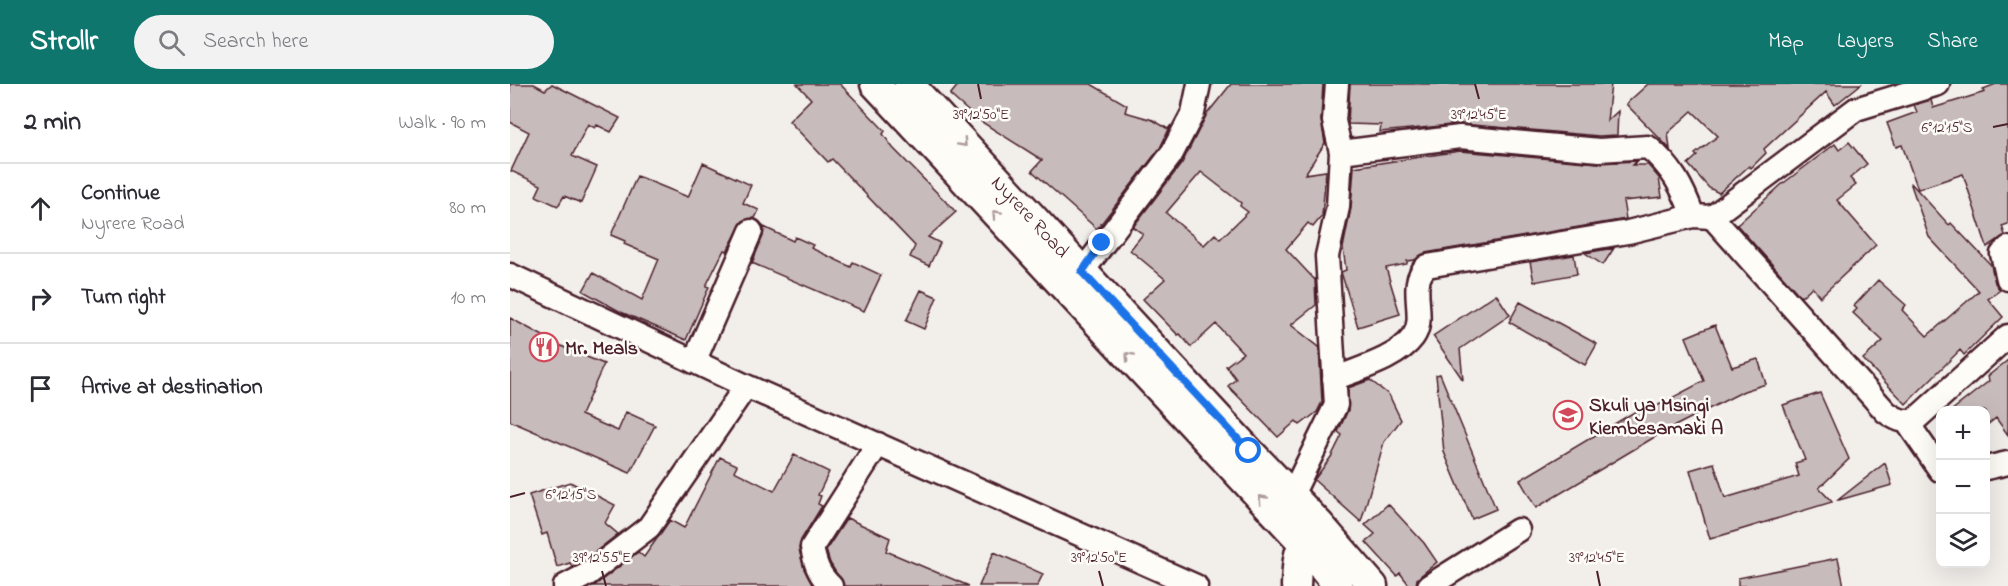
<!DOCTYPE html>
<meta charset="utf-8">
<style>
:root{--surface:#fff;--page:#f2f2f3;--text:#2b2b33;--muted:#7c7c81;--line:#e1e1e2;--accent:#0f766e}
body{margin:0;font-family:"Indie Flower",sans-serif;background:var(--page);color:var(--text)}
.controls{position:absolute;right:18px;bottom:18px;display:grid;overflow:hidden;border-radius:12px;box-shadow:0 6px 24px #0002}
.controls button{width:54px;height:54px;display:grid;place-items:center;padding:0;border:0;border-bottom:2px solid var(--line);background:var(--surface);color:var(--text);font:30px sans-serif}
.stop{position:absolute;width:18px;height:18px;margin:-14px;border:4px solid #1a73e8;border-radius:50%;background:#fff}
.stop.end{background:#1a73e8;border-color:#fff;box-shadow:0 2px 6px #0008}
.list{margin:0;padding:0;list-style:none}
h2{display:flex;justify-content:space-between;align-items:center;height:78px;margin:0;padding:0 24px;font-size:26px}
h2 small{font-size:20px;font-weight:400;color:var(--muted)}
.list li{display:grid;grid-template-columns:39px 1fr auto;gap:18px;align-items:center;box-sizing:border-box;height:90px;padding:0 24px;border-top:2px solid var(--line)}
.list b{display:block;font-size:22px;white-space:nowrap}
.list p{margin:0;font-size:20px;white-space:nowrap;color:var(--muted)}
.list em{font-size:20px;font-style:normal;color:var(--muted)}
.icon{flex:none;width:33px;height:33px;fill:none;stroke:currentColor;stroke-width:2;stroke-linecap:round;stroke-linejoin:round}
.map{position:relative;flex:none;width:1498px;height:502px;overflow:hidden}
header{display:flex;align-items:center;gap:36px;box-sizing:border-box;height:84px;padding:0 30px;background:var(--accent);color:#fff}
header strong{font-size:28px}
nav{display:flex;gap:33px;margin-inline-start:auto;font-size:21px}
.search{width:420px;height:54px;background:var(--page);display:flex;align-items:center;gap:15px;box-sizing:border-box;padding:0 21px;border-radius:33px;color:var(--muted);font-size:22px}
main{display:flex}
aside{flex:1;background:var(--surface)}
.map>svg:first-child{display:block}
</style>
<header>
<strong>Strollr</strong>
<div class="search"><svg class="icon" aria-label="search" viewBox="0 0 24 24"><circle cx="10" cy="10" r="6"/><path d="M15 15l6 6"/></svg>Search here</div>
<nav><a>Map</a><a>Layers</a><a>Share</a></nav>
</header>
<main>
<aside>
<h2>2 min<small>Walk · 90 m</small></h2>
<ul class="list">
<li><svg class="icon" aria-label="ahead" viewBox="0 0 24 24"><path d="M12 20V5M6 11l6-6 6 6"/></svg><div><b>Continue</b><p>Nyrere Road</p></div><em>80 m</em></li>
<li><svg class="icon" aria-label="right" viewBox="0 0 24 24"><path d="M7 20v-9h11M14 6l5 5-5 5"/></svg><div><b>Turn right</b></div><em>10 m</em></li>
<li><svg class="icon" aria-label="arrive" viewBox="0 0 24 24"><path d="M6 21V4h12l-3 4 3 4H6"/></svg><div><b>Arrive at destination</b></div></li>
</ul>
</aside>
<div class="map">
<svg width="1498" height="502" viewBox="0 0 1498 502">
<rect width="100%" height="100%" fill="#f2efeb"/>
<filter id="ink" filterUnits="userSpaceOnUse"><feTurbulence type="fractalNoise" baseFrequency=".0167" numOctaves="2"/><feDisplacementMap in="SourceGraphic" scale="12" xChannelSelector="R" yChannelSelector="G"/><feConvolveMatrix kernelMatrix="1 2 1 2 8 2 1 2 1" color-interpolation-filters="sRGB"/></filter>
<g filter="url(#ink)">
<path fill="#c8bbbb" stroke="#4a1f2b" stroke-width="1.5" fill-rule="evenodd" d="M0,0H24L35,6L42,0L110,34L101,48L87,41L85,44L78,40L62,72L87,83L71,119L54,112L48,122L26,112L31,101L1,87L19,48L0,38Z
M287,0H330L375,47L373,50L383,64L446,128L418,153L430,159L419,182L400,173L405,162L322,75L318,78L279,37L301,15Z
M449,0H581L617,21L615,28L643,36L658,45L661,41L650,64L587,145L522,87L532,76L467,35L440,11Z
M721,0H813L811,36L815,59L795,90L816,87L812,132L803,143L798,139L776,165L805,196L806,221L781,241L809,263L812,318L807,328L790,341L786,337L768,353L718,302L726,295L716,282L733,269L706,240L681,263L670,250L668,251L633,215L655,195L620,166L633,150L623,143L672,79L697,30ZM691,88L731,119L730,122L738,128L710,155L705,150L694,161L656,129Z
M840,0H1101L1097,37L1108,27L1107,51L1089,52L951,40L870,48L871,41L838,40Z
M1138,0H1351L1325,21L1316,8L1254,65L1256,69L1241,84L1239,82L1209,109L1199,104L1178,80L1187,72L1185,70L1208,52L1182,27L1158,49L1160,65L1116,20Z
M1486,0H1498V140L1492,142L1495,151L1477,163L1453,90L1408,105L1392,61L1386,63L1377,39L1407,28L1404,21L1421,16L1423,24L1475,8L1473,5Z
M1339,58L1357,80L1340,94L1346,101L1327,116L1366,161L1310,213L1302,203L1291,213L1227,141L1271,101L1325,60L1329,66Z
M950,67L1088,79L1127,77L1123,81H1138L1149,94L1152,113L1113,117L1116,135L915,169L905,176L897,177V180L876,184L890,230L848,243L831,188L836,186L833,164L841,124L844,83Z
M193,79L241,101L233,119L249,126L245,134L233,137L217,167L214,166L196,202L199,203L176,256L111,228L73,207L83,189L132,216L149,175L114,160L115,157L101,151L127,92L178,113Z
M1400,98L1439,141L1441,139L1481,181L1485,199L1490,206L1478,215L1493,233L1454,271L1450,266L1396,320L1353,275L1373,257L1343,229L1347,225L1344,222L1368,196L1396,221L1392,226L1417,252L1469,207L1419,153Z
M254,143L283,157L285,153L303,161L301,164L341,183L343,178L371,191L354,227L242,179L253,152Z
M1104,164L1093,181L1075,169Z
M1064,171L1067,190L1024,198L1020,178Z
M411,206L427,213L414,245L396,237Z
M986,210L1000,231L950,265L953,296L923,252Z
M1010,218L1087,260L1075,281L999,238Z
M0,234L57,265L94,280L71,331L108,347L116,328L145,341L120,389L0,337Z
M1205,241L1222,283L1248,275L1256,300L1234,307L1153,348L1026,424L1010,396L1136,321L1145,323L1194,297L1176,253Z
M1498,276V351L1486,334L1476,342V327H1441L1479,297L1478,292Z
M930,290L986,425L962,435L934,368L926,291Z
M860,296L879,311L891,336L874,358L851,438L804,396L821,373L832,351L828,348L838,326V304Z
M1310,309L1339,375L1309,404L1322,418L1200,455L1180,386L1204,379L1215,414L1289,392L1285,379L1295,376L1273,321Z
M284,371L319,388L308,411L311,412L308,420L312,422L291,456L289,465L294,485L303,502H84L128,468L134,473L160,436L174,444L210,373L227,381L224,387L264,407Z
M1375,379L1382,401L1329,416H1328Z
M60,398L105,421L95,439L108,450L71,479L62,483L60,479L47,483L37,449L32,451L19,411Z
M878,420L914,459L927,478L907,495L906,502H900L890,489L887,492L856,458L865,450L855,441Z
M337,434L380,454L376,467L459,502H334L320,479L316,466Z
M484,468L533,490L527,502H469Z
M1328,474L1334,502H1228V494Z"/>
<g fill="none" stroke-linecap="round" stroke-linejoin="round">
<g stroke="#4a1f2b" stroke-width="27">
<path id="minor" d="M827,0L824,37L831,68
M1202,133L1376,328C1386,335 1393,339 1405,336L1498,252
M1498,164L1492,170L1498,195
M572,188L661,71L683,29L689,0
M0,191L236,302L686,502
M184,278L241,147
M824,295C848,285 887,275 903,253C918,233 896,200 917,182L1118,148L1183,132
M1397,338L1430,386
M1476,384L1498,379
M782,411L826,321L817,172L828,123L831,68L950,53L1089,66L1138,63C1162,83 1173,104 1183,132L1202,133L1346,25L1428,0
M55,502L78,490L139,443L236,302
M321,502C309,491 305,480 302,463L368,360
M919,502L1008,446"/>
</g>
<g stroke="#4a1f2b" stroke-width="33">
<path id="major" d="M365,0L792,458L828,502
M399,0L739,367L810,441L863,502
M786,502C787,482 786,463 802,449"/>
</g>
<use href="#minor" stroke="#fdfcf7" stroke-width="22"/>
<use href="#major" stroke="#fdfcf7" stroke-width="28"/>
</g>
<defs><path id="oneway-chevron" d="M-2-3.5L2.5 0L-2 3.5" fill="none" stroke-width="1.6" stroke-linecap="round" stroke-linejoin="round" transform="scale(1.5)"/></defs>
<g stroke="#ac999b">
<use href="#oneway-chevron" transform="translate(453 59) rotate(47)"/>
<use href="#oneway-chevron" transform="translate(486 130) rotate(-133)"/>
<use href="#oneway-chevron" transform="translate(619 272) rotate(-133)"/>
<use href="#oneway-chevron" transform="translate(752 415) rotate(-133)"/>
</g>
</g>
<g fill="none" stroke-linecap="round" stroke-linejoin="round" filter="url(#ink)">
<path stroke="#1a73e8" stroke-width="8" d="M592,159L572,188L739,367"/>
</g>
<path fill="none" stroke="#4a1f2b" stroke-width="2" d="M468,0L471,15M965,0L969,15M1483,43L1498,40M0,413L15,409M92,487L96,502M589,487L593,502M1087,487L1090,502"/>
<defs>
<g id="restaurant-ring" transform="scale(1.5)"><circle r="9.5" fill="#fdfcf7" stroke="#d1495b" stroke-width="1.5"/><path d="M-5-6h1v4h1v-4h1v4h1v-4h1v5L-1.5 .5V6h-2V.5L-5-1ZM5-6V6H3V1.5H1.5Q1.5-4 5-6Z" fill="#d1495b"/></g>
<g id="school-ring" transform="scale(1.5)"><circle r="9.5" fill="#fdfcf7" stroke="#d1495b" stroke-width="1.5"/><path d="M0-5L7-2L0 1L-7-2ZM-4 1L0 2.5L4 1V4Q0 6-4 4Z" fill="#d1495b"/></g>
</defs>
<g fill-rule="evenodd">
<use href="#restaurant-ring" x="34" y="263"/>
<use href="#school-ring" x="1058" y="331"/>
</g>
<g text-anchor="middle" stroke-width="5" stroke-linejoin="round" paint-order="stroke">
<g font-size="20" fill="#4a1f2b" stroke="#fdfcf7">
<text transform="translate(521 132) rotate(47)" y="7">Nyrere Road</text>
</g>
<g font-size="20" font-weight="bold" fill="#4a1f2b" stroke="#fdfcf7" text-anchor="start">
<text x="55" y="270">Mr. Meals</text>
<text x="1079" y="327">Skuli ya Msingi<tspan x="1079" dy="23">Kiembesamaki A</tspan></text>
</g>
</g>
<g font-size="15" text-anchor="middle" fill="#4a1f2b" stroke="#fdfcf7" stroke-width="5" stroke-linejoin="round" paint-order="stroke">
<text x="471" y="35">39°12'50"E</text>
<text x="969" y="35">39°12'45"E</text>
<text x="1437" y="48">6°12'15"S</text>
<text x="61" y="415">6°12'15"S</text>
<text x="92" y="478">39°12'55"E</text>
<text x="589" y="478">39°12'50"E</text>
<text x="1087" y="478">39°12'45"E</text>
</g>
</svg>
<div class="controls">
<button>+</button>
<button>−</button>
<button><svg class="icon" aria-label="layers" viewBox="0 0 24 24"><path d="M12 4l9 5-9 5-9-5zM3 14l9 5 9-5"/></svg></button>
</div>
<div class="stop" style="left:739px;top:367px"></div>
<div class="stop end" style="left:592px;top:159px"></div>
</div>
</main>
